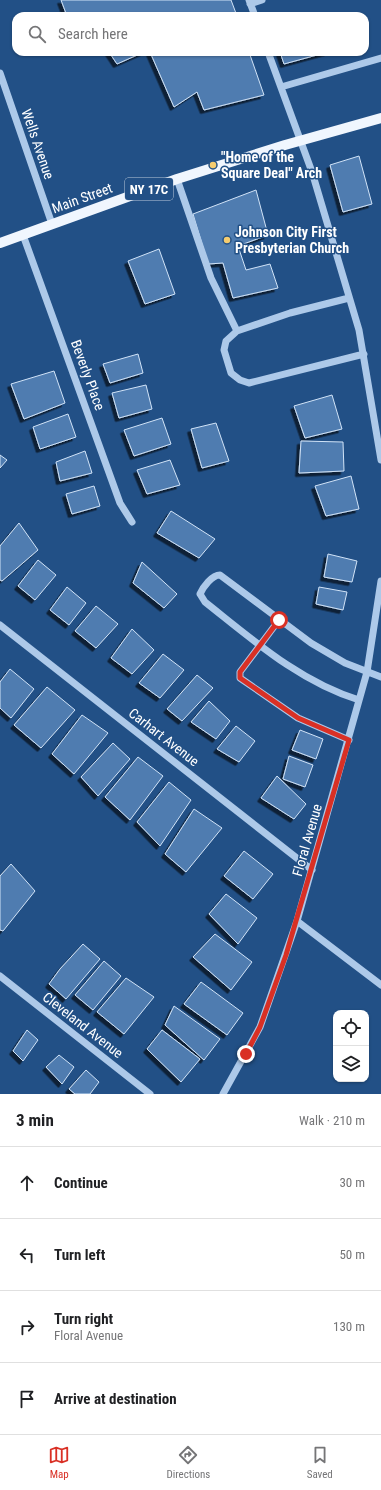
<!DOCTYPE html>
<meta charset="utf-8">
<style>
:root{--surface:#fff;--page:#f6f6f6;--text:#202124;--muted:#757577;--line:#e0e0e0;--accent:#d93025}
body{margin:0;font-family:"Roboto Condensed",sans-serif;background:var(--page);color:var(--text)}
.controls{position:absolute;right:12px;bottom:12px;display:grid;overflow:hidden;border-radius:8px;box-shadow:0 1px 3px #0004}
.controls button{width:36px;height:36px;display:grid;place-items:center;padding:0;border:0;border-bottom:1px solid var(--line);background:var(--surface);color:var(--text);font:20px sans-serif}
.stop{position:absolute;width:12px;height:12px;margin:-9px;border:3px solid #d93025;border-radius:50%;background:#fff}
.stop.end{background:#d93025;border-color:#fff;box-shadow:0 1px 4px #0008}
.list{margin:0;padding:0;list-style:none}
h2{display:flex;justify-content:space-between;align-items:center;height:52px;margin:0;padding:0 16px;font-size:17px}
h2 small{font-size:13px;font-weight:400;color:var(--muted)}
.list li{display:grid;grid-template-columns:26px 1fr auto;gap:12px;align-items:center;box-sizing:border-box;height:72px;padding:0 16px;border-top:1px solid var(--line)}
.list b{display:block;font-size:15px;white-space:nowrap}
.list p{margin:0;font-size:13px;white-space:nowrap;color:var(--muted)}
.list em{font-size:13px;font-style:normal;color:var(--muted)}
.icon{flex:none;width:22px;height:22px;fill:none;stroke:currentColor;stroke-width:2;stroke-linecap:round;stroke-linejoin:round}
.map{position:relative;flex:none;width:381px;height:1094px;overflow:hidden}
.search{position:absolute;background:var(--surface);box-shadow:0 1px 3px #0004;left:12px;right:12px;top:12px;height:44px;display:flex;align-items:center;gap:10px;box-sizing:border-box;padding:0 14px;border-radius:12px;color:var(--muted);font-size:15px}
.sheet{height:340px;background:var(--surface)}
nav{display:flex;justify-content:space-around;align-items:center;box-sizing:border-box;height:56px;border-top:1px solid var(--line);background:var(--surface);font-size:11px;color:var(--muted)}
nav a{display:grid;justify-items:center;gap:2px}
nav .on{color:var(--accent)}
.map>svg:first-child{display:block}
</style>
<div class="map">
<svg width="381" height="1094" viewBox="0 0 381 1094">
<defs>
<filter id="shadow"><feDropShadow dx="-3.5" dy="3.5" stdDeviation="0" flood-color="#0009"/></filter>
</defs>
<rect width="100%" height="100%" fill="#225086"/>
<path fill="#4f7cb0" stroke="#d1e3f7" filter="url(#shadow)" d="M61,0H231L237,16H67Z
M109,52H144L117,64Z
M150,52H249L264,95L204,110L197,92L174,107Z
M280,52H328L284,64Z
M359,156L372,204L343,212L330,165Z
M256,190L268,235L238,246L246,270L270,264L278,288L233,298L223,263L208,264L193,214Z
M159,249L175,294L145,304L128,261Z
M138,354L143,373L110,383L103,364Z
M54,371L65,403L24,419L11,384Z
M146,385L152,409L119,418L112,393Z
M332,395L342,429L305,438L294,406Z
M68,414L76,437L40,449L33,427Z
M162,418L171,444L134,456L124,430Z
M216,423L229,461L202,468L191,429Z
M301,441L343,442L344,471L299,473Z
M85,451L92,473L60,481L56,462Z
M0,455L7,460L0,468Z
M170,460L180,485L147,494L137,470Z
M351,476L359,509L326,516L315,486Z
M94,486L100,506L72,514L66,494Z
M171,511L215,539L199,558L157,533Z
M19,523L38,550L2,581L0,580V546Z
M328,554L357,561L352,582L324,577Z
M38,560L56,575L35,600L18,586Z
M142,562L177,594L164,608L133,583Z
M67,587L86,603L69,625L50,610Z
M319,587L347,592L343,610L316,604Z
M96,606L118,624L96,648L75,631Z
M132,629L154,650L132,674L111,658Z
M163,654L184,670L160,698L139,683Z
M10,669L34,689L11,718L0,708V682Z
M197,675L213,688L182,721L167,709Z
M47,687L75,710L41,748L14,725Z
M209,701L230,721L216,739L191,722Z
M82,715L108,733L74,774L52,754Z
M236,726L255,741L239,762L217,749Z
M300,730L323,739L316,759L292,750Z
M113,743L130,759L98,796L81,777Z
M289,756L313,765L305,787L283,779Z
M138,757L163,776L130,820L105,797Z
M277,776L306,804L294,819L261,798Z
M169,782L191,800L160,846L137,822Z
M194,809L222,828L186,872L165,854Z
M244,851L273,874L253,899L224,876Z
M11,864L35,891L3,931L0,930V876Z
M226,894L257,918L238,944L209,914Z
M215,934L252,962L231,990L193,957Z
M83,944L100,959L66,999L49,984L60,969Z
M104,961L121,976L93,1010L75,995Z
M126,978L154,997L124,1034L97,1012Z
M201,982L243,1013L227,1035L184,1004Z
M174,1006L220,1039L204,1060L165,1025Z
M27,1030L38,1040L23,1061L13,1051Z
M162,1030L200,1059L181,1082L147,1049Z
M59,1055L74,1067L62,1084L46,1067Z
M86,1070L99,1082L90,1094H75L69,1089Z"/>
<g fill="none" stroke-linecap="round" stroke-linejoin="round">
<path stroke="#adc9e9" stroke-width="7" d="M249,0L255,16
M250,4L262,0
M268,52L312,172L359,330L381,460
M0,73L52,224
M281,87L381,58
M177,179L211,278L237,331
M23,235L120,503L132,522
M349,298L290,313L237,331L226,341L224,350L231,373L240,380L249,383L364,354
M279,620L240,672V678L298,718L349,740
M0,625L312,870
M359,700C300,682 253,640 205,602L200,594C203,587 212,575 220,575L311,643L345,663L381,677
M297,921L381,985
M0,976L150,1094
M223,1094L260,1027L297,921L367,672L381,581"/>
<path stroke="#f0f6fe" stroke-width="10" d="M0,243L177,179L285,145L381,118"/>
</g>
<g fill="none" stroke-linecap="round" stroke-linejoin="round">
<path stroke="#d93025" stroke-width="5" d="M246,1054L260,1027L286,955L349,740L298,718L240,678V672L279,620"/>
</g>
<g fill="#f5cc6f" stroke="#225086" stroke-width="1.5">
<circle cx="213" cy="165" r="4"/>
<circle cx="227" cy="240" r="4"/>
</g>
<g text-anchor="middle" stroke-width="3" stroke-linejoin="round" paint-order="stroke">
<rect fill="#225086" stroke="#bdcadb" stroke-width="1" x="125" y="178" width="48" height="22" rx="3"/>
<g font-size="13" font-weight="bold" fill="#fff">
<text x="149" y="194">NY 17C</text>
</g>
<g font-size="14" fill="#fff" stroke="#225086">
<text transform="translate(38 144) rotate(71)" y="5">Wells Avenue</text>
<text transform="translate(82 198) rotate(-20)" y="5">Main Street</text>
<text transform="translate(88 375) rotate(70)" y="5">Beverly Place</text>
<text transform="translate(164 737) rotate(38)" y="5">Carhart Avenue</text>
<text transform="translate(307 840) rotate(-74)" y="5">Floral Avenue</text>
<text transform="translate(83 1025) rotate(38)" y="5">Cleveland Avenue</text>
</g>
<g font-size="14" font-weight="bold" fill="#fff" stroke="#225086" text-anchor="start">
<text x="221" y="162">"Home of the<tspan x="221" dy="16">Square Deal" Arch</tspan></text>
<text x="235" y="237">Johnson City First<tspan x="235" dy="16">Presbyterian Church</tspan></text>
</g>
</g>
</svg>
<div class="controls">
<button><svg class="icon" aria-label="locate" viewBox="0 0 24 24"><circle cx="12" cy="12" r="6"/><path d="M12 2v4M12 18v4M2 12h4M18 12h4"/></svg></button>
<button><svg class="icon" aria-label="layers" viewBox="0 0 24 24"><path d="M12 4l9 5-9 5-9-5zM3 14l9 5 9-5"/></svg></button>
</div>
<div class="stop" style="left:279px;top:620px"></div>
<div class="stop end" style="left:246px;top:1054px"></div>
<div class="search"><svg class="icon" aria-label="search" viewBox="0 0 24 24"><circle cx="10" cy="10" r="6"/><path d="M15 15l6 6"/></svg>Search here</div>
</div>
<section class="sheet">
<h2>3 min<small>Walk · 210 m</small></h2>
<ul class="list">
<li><svg class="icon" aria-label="ahead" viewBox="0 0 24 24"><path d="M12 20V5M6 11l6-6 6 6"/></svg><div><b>Continue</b></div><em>30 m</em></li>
<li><svg class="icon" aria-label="left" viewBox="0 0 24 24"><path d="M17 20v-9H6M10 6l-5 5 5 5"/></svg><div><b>Turn left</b></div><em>50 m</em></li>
<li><svg class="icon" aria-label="right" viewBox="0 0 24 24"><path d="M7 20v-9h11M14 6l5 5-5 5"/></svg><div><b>Turn right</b><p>Floral Avenue</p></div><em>130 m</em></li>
<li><svg class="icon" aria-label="arrive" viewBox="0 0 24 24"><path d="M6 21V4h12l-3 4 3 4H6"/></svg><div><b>Arrive at destination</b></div></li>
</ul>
</section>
<nav>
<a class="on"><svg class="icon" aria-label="map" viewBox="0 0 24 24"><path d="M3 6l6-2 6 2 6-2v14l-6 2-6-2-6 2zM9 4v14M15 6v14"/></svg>Map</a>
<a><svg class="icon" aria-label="directions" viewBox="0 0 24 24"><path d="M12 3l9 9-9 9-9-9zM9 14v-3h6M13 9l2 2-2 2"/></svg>Directions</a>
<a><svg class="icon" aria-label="saved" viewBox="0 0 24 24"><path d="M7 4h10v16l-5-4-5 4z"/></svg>Saved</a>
</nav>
